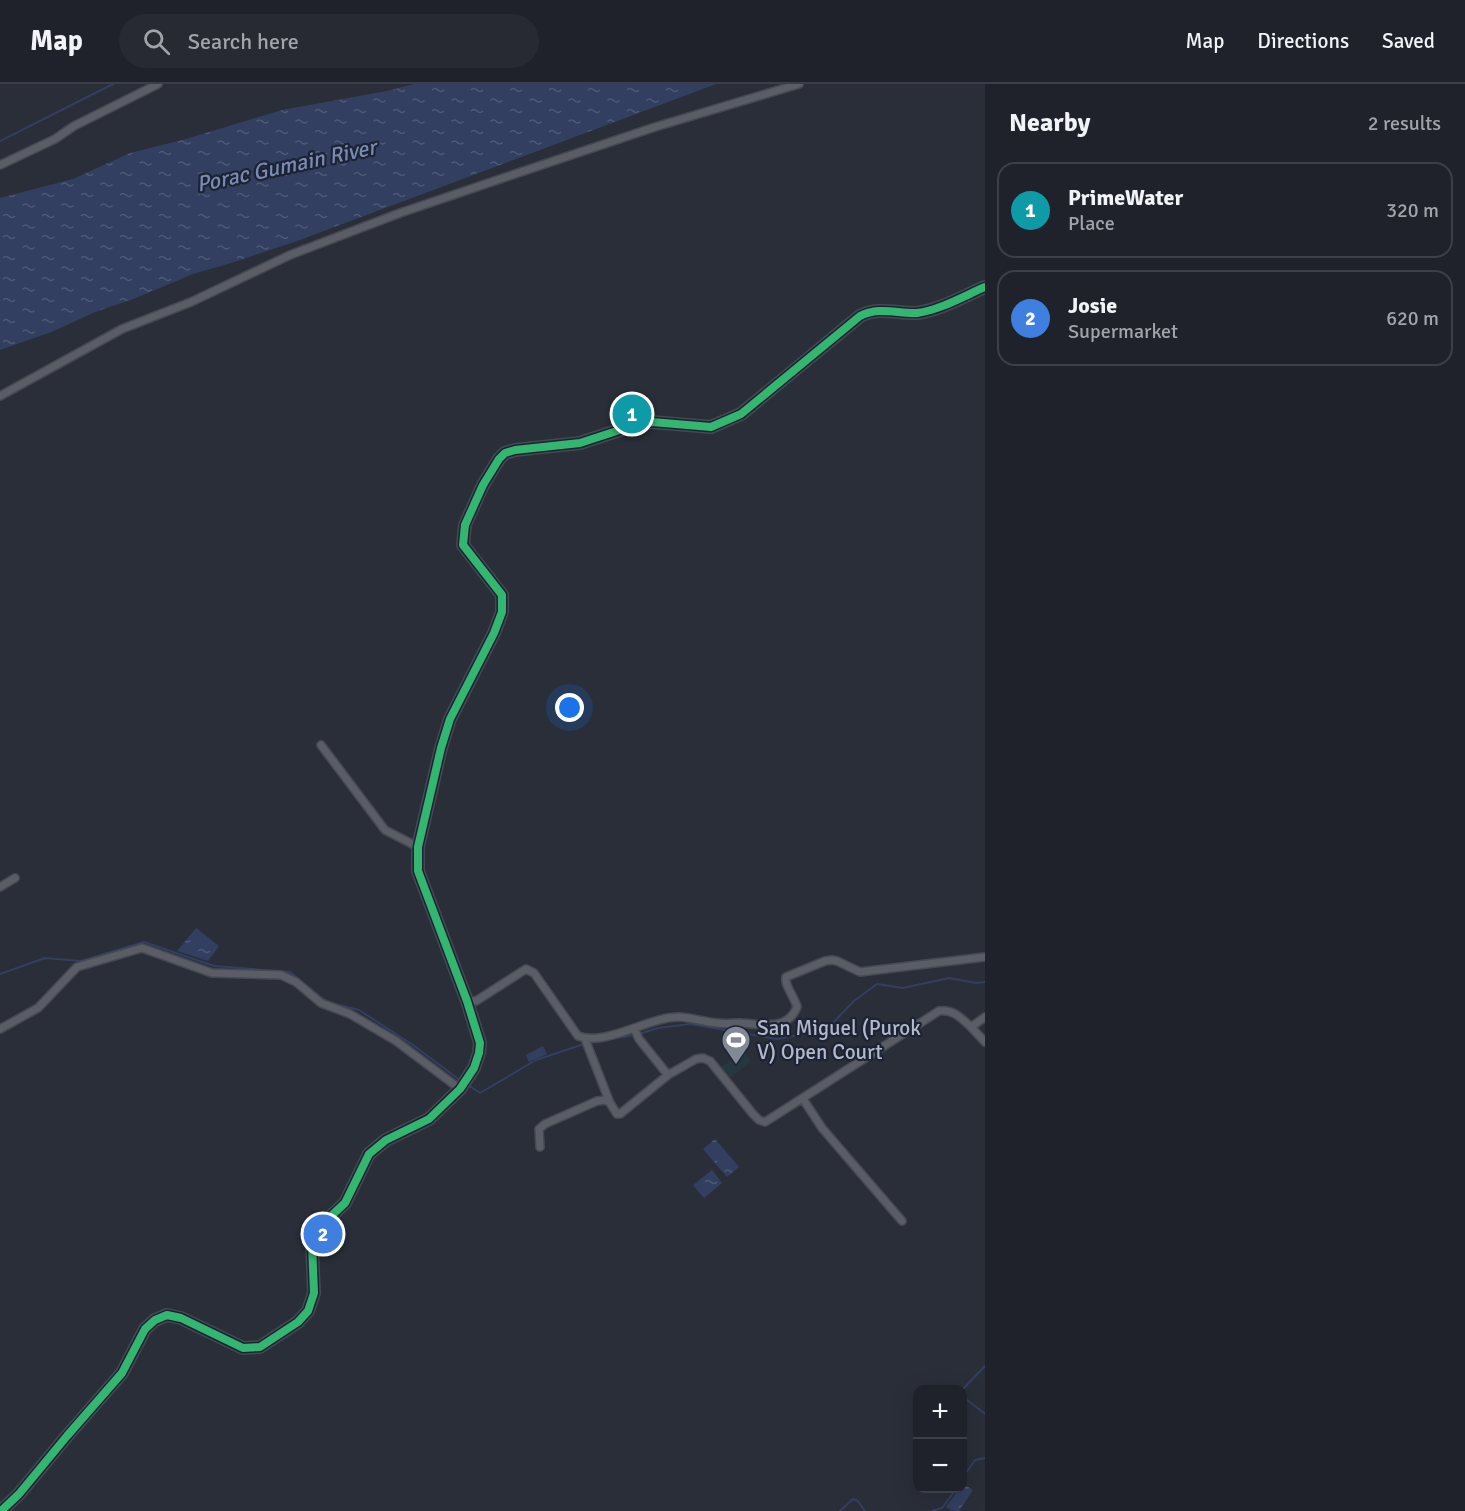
<!DOCTYPE html>
<meta charset="utf-8">
<style>
:root{--surface:#1f222b;--page:#272a33;--text:#f1f3f6;--muted:#a1a4a9;--line:#3c3f47;--accent:#8c9099}
body{margin:0;font-family:Signika,sans-serif;background:var(--page);color:var(--text)}
.controls{position:absolute;right:18px;bottom:18px;display:grid;overflow:hidden;border-radius:12px;box-shadow:0 6px 24px #0002}
.controls button{width:54px;height:54px;display:grid;place-items:center;padding:0;border:0;border-bottom:2px solid var(--line);background:var(--surface);color:var(--text);font:30px sans-serif}
.you{position:absolute;left:570px;top:624px;width:21px;height:21px;margin:-15px;border:4px solid #fff;border-radius:50%;background:#1a73e8;box-shadow:0 0 0 9px #1a73e833}
.badge{display:grid;place-items:center;width:39px;height:39px;border-radius:50%;background:var(--accent);color:#fff;font-size:20px;font-weight:700}
.pin{position:absolute;translate:-50% -50%;border:3px solid #fff;box-shadow:0 2px 6px #0006}
.list{margin:0;padding:0;list-style:none}
h2{display:flex;justify-content:space-between;align-items:center;height:78px;margin:0;padding:0 24px;font-size:26px}
h2 small{font-size:20px;font-weight:400;color:var(--muted)}
.list li{display:grid;grid-template-columns:39px 1fr auto;gap:18px;align-items:center;box-sizing:border-box;height:96px;margin:0 12px 12px;padding:0 12px;border:2px solid var(--line);border-radius:18px}
.list b{display:block;font-size:22px;white-space:nowrap}
.list p{margin:0;font-size:20px;white-space:nowrap;color:var(--muted)}
.list em{font-size:20px;font-style:normal;color:var(--muted)}
.icon{flex:none;width:33px;height:33px;fill:none;stroke:currentColor;stroke-width:2;stroke-linecap:round;stroke-linejoin:round}
.map{position:relative;flex:none;width:985px;height:1427px;overflow:hidden}
header{display:flex;align-items:center;gap:36px;box-sizing:border-box;height:84px;padding:0 30px;background:var(--surface);border-bottom:2px solid var(--line)}
header strong{font-size:28px}
nav{display:flex;gap:33px;margin-inline-start:auto;font-size:21px}
.search{width:420px;height:54px;background:var(--page);display:flex;align-items:center;gap:15px;box-sizing:border-box;padding:0 21px;border-radius:33px;color:var(--muted);font-size:22px}
main{display:flex}
aside{flex:1;background:var(--surface)}
.map>svg:first-child{display:block}
</style>
<header>
<strong>Map</strong>
<div class="search"><svg class="icon" aria-label="search" viewBox="0 0 24 24"><circle cx="10" cy="10" r="6"/><path d="M15 15l6 6"/></svg>Search here</div>
<nav><a>Map</a><a>Directions</a><a>Saved</a></nav>
</header>
<main>
<div class="map">
<svg width="985" height="1427" viewBox="0 0 985 1427">
<defs>
<pattern id="water-ripples" width="26" height="14" patternUnits="userSpaceOnUse" patternTransform="scale(1.5)"><rect width="26" height="14" fill="#333f61"/><path d="M2 4q2-2 4 0t4 0M15 11q2-2 4 0t4 0" fill="none" stroke="#4e5976"/></pattern>
</defs>
<rect width="100%" height="100%" fill="#292e39"/>
<path fill="#26383f" d="M743,967L751,977L729,995L720,984Z"/>
<path fill="url(#water-ripples)" d="M414,0H716L297,157L231,179L193,190L136,214L95,228L54,247L0,266V114L73,95L130,69L186,55L282,26L387,7Z
M196,844L219,862L208,877L177,867Z
M543,962L547,970L529,978L526,971Z
M715,1055L739,1083L727,1093L703,1065Z
M712,1086L722,1099L704,1114L693,1101Z
M962,1399L973,1406L959,1427H953L946,1423L959,1405L962,1404Z"/>
<g fill="none" stroke-linecap="round" stroke-linejoin="round">
<path stroke="#333f61" stroke-width="2" d="M0,57L113,0
M0,890L45,874L81,877L144,858L214,882L290,888L323,915L331,919L359,926L413,961L461,997
M639,950L658,944L690,940L777,955L826,946L854,917L877,900L903,904L949,894L976,899L985,898
M589,959L634,951
M468,1001L480,1009L536,976L584,960
M962,1306L985,1282
M962,1312L985,1330
M962,1395L975,1376L985,1374
M840,1427L853,1415L858,1417L865,1427
M932,1427L942,1424L957,1404"/>
<g stroke="#464952" stroke-width="10">
<path id="street" d="M0,81L55,55L74,42L158,0
M0,312L122,245L191,218L290,171L400,129L509,92L655,43L799,0
M321,661L385,746L418,763
M0,803L15,794
M467,917H476L526,885L534,889L578,952C606,963 649,932 680,933C693,934 705,938 717,939C725,940 732,939 740,939C761,940 787,948 797,923C795,913 784,902 786,893L825,877L832,876L837,877L860,888L985,873
M971,943L985,958
M634,944L639,955L668,991
M0,945L38,924L77,883L142,864L212,889L281,891L296,898L321,919L350,930L396,957L460,1005
M585,955L610,1019L617,1030H620L668,991L696,975L703,974L710,977L753,1030L759,1036L765,1038L939,927C953,925 961,934 971,943L985,933
M803,1015L822,1044L902,1137
M540,1063L539,1045L545,1040L597,1017L606,1016L610,1019"/>
</g>
<g stroke="#464952" stroke-width="14">
<path id="secondary" d="M1,1427L19,1410L67,1352L122,1289L145,1245L155,1236L167,1231L181,1234L243,1264L260,1263L298,1238L308,1227L314,1209L312,1160L315,1147L345,1119L369,1070L386,1056L429,1035L460,1005L474,984L479,969L480,959L467,917L418,787V763L441,664L450,635L494,549L502,528V511L463,461L465,441L483,401L499,375L505,369L515,366L580,359L632,342L652,338L711,343L741,330L860,232C879,222 898,230 917,229C940,226 964,212 985,203"/>
</g>
<use href="#street" stroke="#5a5d66" stroke-width="7"/>
<use href="#secondary" stroke="#585b65" stroke-width="10"/>
<g stroke="#1c2334" stroke-width="11">
<path id="cycleway" d="M1,1427L19,1410L67,1352L122,1289L145,1245L155,1236L167,1231L181,1234L243,1264L260,1263L298,1238L308,1227L314,1209L312,1160L315,1147L345,1119L369,1070L386,1056L429,1035L460,1005L474,984L479,969L480,959L467,917L418,787V763L441,664L450,635L494,549L502,528V511L463,461L465,441L483,401L499,375L505,369L515,366L580,359L632,342L652,338L711,343L741,330L860,232C879,222 898,230 917,229C940,226 964,212 985,203"/>
</g>
<use href="#cycleway" stroke="#33b770" stroke-width="8"/>
</g>
<defs>
<g id="stadium-pin" transform="scale(1.5)"><path d="M0 17L-7.5 6A9.5 9.5 0 1 1 7.5 6Z" fill="#838897" stroke="#1c2334"/><path d="M0-5a6.5 5 0 1 0 0 10a6.5 5 0 1 0 0-10ZM-3.5-1.8h7v3.6h-7Z" fill="#fff"/></g>
</defs>
<g fill-rule="evenodd">
<use href="#stadium-pin" x="736" y="956"/>
</g>
<g text-anchor="middle" stroke-width="4.5" stroke-linejoin="round" paint-order="stroke">
<g font-size="21" fill="#b3b9ca" stroke="#1c2334" text-anchor="start">
<text x="757" y="951">San Miguel (Purok<tspan x="757" dy="24">V) Open Court</tspan></text>
</g>
<g font-size="22" font-style="italic" fill="#798ab3" stroke="#1c2334">
<text transform="translate(286 81) rotate(-12)" y="8">Porac Gumain River</text>
</g>
</g>
</svg>
<div class="controls">
<button>+</button>
<button>−</button>
</div>
<div class="you"></div>
<div class="pin badge" style="left:632px;top:330px;background:#0f9aa8">1</div>
<div class="pin badge" style="left:323px;top:1150px;background:#3f7fe0">2</div>
</div>
<aside>
<h2>Nearby<small>2 results</small></h2>
<ul class="list">
<li><span class="badge" style="background:#0f9aa8">1</span><div><b>PrimeWater</b><p>Place</p></div><em>320 m</em></li>
<li><span class="badge" style="background:#3f7fe0">2</span><div><b>Josie</b><p>Supermarket</p></div><em>620 m</em></li>
</ul>
</aside>
</main>
